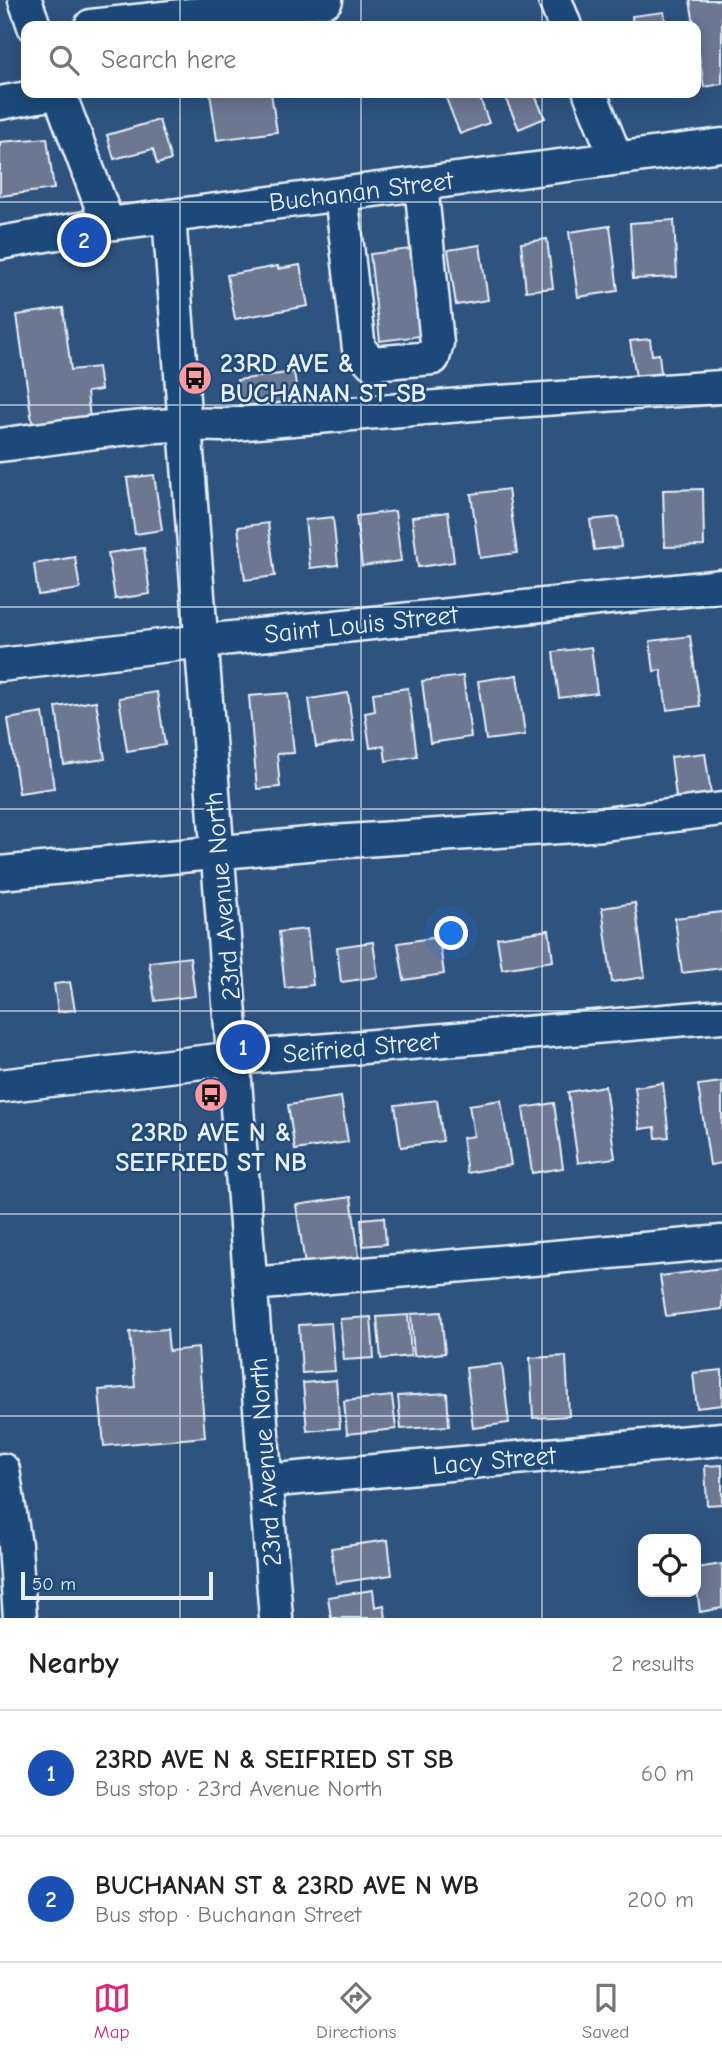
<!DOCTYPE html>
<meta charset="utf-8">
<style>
:root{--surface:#fff;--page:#f6f6f6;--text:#222;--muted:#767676;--line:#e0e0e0;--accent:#db2777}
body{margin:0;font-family:"Comic Neue",sans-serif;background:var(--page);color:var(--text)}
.controls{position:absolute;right:21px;bottom:21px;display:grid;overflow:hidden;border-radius:14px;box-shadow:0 4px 18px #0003}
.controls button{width:63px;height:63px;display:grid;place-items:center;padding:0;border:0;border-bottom:2px solid var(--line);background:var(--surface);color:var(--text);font:35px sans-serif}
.scale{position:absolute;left:21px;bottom:18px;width:192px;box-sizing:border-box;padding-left:7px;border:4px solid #e8f1f8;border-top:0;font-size:19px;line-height:24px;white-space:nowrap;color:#e8f1f8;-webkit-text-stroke:5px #1f4a7a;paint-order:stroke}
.you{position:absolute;left:452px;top:934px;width:24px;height:24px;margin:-18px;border:5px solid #fff;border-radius:50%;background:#1a73e8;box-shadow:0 0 0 10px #1a73e833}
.badge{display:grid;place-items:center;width:46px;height:46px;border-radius:50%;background:var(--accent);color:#fff;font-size:23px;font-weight:700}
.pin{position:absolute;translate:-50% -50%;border:4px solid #fff;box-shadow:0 2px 7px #0006}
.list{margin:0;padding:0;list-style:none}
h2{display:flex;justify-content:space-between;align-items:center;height:91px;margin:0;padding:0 28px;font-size:30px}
h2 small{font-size:23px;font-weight:400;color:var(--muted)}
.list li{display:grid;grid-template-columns:46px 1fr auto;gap:21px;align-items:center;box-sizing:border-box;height:126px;padding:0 28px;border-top:2px solid var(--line)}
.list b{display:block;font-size:26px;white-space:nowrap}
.list p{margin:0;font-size:23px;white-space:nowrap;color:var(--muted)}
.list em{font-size:23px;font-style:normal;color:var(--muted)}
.icon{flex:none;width:38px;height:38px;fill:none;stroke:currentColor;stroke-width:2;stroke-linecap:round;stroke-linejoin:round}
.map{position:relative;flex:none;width:722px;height:1618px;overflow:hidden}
.search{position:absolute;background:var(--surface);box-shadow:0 4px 18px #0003;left:21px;right:21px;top:21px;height:77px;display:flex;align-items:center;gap:18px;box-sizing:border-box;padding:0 24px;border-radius:14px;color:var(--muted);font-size:26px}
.sheet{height:343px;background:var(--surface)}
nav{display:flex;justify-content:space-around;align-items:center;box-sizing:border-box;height:98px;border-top:2px solid var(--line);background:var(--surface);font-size:19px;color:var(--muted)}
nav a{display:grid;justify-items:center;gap:4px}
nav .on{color:var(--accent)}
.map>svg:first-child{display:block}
</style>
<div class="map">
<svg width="722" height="1618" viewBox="0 0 722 1618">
<rect width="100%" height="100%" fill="#2e537f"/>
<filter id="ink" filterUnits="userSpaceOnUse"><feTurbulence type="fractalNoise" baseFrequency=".0143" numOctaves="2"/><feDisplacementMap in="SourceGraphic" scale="14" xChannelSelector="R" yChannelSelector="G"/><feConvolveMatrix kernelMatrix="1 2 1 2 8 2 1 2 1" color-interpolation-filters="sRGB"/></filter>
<g filter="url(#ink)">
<path fill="#6c7792" stroke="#e8f1f8" stroke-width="2" d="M690,0H722V84L704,87Z
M664,12L666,26H633L632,16Z
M210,93H271L277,132L217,140Z
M444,93H478L489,123L460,134Z
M503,93H534L545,118L519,129Z
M159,120L171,160L157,164L153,149L114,159L107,135Z
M47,138L54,189L0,196V142Z
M674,220L677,277L633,279L630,223Z
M610,226L618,291L578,297L569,232Z
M547,239L553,288L526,291L521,243Z
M480,245L488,300L456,305L448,250Z
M418,248L428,335L380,341L370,254Z
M300,265L308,306L235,319L227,275L278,266V269Z
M63,308L71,370L98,367L101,390L87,392L91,428L34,436L17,315Z
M650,339L652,355L659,354L661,373L636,377L630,341Z
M294,372L299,406L242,414L237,380Z
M154,475L162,530L135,534L127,478Z
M508,489L517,553L480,558L471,494Z
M703,489L704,546L665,547L663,490Z
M395,511L401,561L362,566L356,516Z
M448,512L454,562L418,567L412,517Z
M333,517L338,565L310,568L305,520Z
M618,517L621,547L594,550L590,520Z
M268,523L275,576L245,580L238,527Z
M144,548L150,594L115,599L108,553Z
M75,557L80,589L38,595L34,564Z
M690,636L700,706L667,710L661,670L654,671L650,641Z
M591,647L597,693L559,698L553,652Z
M517,675L525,735L486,740L478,681Z
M463,676L471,737L430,743L422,681Z
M408,688L417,756L386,761L384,746L370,748L365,713L375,711L373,693Z
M157,692L165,745L127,751L119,698Z
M288,693L294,753L277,754L280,787L257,789L249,696Z
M348,693L354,741L316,747L309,699Z
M96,701L105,759L64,765L56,707Z
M43,713L54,788L19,793L8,719Z
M705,753L712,800L677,805L671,757Z
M635,903L645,977L612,982L602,908Z
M722,912V968L682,973L675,918Z
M307,929L313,985L285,988L279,932Z
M549,930L553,961L502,969L497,938Z
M439,937L444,974L404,980L398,943Z
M373,942L378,977L341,982L337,947Z
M190,957L195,996L155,1001L149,962Z
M70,982L75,1010L58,1012L54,984Z
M722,1082V1163L710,1165L698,1085Z
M663,1083L669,1137L656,1138L655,1127L640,1129L635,1087Z
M605,1086L615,1158L578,1163L568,1092Z
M341,1097L348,1142L295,1150L288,1105Z
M437,1100L443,1141L401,1147L395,1105Z
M501,1100L511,1165L467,1173L462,1138L474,1136L469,1105Z
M554,1103L563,1168L532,1173L523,1108Z
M351,1197L360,1263L306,1271L296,1205Z
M384,1217L386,1244L363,1246L361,1219Z
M722,1268V1309L666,1316L660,1276Z
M441,1312L445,1353L414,1356L411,1314Z
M408,1315L411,1356L381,1359L377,1317Z
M371,1317L374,1358L344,1360L340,1319Z
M331,1323L335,1371L302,1373L299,1325Z
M167,1329L169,1351L198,1348L205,1437L104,1446L99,1390L135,1387L130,1332Z
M566,1356L569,1416L533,1418L530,1358Z
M502,1364L509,1423L473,1428L466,1368Z
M722,1370V1405L697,1408L693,1373Z
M336,1380L340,1428L307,1431L303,1383Z
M447,1393L449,1426L401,1429L398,1396Z
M392,1396L396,1429L347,1434L344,1401Z
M722,1465V1504L707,1505L705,1466Z
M388,1540L392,1575L336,1583L331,1548Z
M722,1564V1608L700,1612L696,1582V1568Z
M373,1590L375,1607L384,1605L386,1618H331L328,1597Z"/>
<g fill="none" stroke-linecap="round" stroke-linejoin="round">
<g stroke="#e8f1f8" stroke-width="37">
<path id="minor" d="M25,0L34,26
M555,0L565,26
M91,26L326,0
M59,93L108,224
M590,93L616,158
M0,103L55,93
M341,194L359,349L372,363L433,358L437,343L421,184
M169,216C206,684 243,1151 276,1618
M0,243L108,224L722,145
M0,445C74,435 148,422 222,425L485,403L722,387
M0,665L203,641L722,586
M0,873L318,843L604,824L722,809
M0,1086L236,1058L722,1016
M252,1284L722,1242
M3,1470L15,1545L20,1618
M266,1481L722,1439"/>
</g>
<use href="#minor" stroke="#1f4a7a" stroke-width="32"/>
</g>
</g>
<path fill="none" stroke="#e8f1f8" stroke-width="2" stroke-opacity="0.55" d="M180,0V26M361,0V26M542,0V26M180,93V1618M361,93V1618M542,93V1618M0,202H722M0,405H722M0,607H722M0,809H722M0,1011H722M0,1214H722M0,1416H722"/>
<defs>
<g id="bus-disc" transform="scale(1.75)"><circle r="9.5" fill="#ff9aa2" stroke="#1f4a7a"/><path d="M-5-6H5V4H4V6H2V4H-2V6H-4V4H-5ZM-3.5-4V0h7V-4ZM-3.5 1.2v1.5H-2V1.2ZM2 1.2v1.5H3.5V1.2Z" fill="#111"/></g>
</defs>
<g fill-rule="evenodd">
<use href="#bus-disc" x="195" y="378"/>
<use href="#bus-disc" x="211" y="1095"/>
</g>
<g text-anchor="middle" stroke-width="5" stroke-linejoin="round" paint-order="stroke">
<g font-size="26" fill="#e8f1f8" stroke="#1f4a7a">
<text transform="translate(361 191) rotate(-7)" y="9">Buchanan Street</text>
<text transform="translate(361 624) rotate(-6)" y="9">Saint Louis Street</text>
<text transform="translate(222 896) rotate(-95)" y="9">23rd Avenue North</text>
<text transform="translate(361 1047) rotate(-5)" y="9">Seifried Street</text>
<text transform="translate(494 1460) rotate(-5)" y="9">Lacy Street</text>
<text transform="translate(265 1462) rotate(-94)" y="9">23rd Avenue North</text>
</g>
<g font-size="26" font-weight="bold" fill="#e8f1f8" stroke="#1f4a7a" text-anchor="start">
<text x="220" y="372">23RD AVE &amp;<tspan x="220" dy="30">BUCHANAN ST SB</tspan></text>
<text x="211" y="1141" text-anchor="middle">23RD AVE N &amp;<tspan x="211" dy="30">SEIFRIED ST NB</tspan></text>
</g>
</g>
</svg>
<div class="controls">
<button><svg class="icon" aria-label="locate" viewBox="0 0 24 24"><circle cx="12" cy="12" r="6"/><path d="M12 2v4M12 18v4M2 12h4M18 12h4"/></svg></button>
</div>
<div class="scale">50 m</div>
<div class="you"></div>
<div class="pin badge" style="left:243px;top:1047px;background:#1a4fb4">1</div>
<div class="pin badge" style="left:84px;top:240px;background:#1a4fb4">2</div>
<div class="search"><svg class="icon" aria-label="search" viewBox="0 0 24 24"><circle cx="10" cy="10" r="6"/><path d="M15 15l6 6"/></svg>Search here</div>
</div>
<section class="sheet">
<h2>Nearby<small>2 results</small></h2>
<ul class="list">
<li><span class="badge" style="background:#1a4fb4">1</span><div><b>23RD AVE N &amp; SEIFRIED ST SB</b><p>Bus stop · 23rd Avenue North</p></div><em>60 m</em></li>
<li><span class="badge" style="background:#1a4fb4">2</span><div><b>BUCHANAN ST &amp; 23RD AVE N WB</b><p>Bus stop · Buchanan Street</p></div><em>200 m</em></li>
</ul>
</section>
<nav>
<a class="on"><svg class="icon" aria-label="map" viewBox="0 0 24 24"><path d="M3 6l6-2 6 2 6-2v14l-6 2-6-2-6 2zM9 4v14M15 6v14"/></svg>Map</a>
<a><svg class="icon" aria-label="directions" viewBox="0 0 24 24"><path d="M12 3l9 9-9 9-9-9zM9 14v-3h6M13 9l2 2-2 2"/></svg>Directions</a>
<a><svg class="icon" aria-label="saved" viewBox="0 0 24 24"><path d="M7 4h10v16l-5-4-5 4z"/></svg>Saved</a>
</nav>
